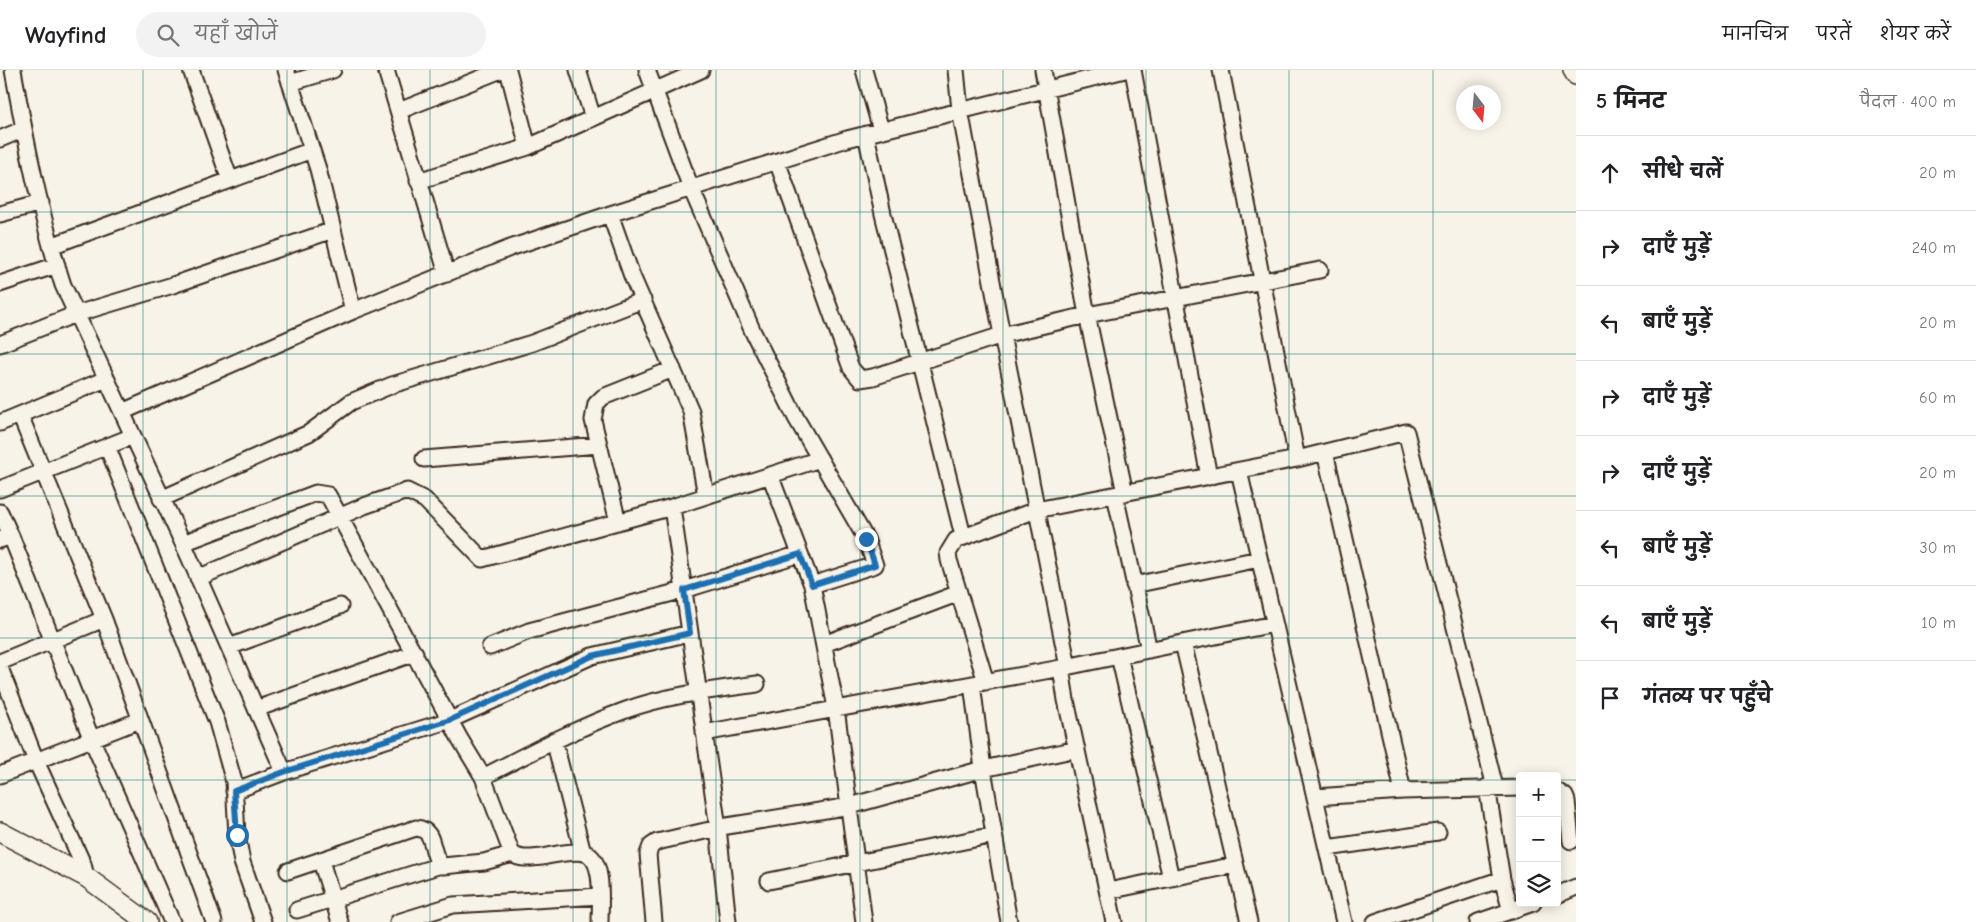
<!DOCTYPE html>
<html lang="hi">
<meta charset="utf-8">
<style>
:root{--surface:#fff;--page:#f2f2f2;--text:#202124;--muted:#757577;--line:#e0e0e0}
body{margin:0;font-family:"Comic Neue","Playpen Sans Deva",sans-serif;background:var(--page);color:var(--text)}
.controls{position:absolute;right:15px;bottom:15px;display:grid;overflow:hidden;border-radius:5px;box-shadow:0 2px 12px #0003}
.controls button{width:45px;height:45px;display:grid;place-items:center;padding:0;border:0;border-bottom:1px solid var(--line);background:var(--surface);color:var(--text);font:25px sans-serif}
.compass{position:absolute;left:1456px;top:15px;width:45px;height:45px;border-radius:50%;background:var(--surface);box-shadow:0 2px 12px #0003;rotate:164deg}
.stop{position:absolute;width:15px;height:15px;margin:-11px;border:4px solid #1f6fb2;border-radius:50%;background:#fff}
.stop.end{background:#1f6fb2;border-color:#fff;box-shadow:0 1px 5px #0008}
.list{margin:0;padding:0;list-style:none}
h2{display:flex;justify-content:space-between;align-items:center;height:65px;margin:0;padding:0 20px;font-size:21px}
h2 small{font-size:16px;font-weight:400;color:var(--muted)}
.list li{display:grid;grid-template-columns:32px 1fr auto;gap:15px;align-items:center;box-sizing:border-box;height:75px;padding:0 20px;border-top:1px solid var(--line)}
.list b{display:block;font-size:19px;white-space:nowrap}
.list em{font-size:16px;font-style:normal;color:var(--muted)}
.icon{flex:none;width:28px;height:28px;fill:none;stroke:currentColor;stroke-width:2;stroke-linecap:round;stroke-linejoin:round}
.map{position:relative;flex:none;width:1576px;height:852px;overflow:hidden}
header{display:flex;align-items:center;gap:30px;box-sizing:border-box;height:70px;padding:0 25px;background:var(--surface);border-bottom:1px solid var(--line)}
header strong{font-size:24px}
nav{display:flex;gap:28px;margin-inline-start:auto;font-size:18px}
.search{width:350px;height:45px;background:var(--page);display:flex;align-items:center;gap:12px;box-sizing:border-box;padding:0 18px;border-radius:28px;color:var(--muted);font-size:19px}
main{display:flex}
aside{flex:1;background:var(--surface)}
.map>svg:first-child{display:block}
</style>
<header>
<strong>Wayfind</strong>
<div class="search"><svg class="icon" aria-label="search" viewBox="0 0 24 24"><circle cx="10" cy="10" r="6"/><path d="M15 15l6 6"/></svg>यहाँ खोजें</div>
<nav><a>मानचित्र</a><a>परतें</a><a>शेयर करें</a></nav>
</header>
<main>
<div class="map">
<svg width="1576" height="852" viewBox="0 0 1576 852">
<rect width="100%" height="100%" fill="#f7f3e8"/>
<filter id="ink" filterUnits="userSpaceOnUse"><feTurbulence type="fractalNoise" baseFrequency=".02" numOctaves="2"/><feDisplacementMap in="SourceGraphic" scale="10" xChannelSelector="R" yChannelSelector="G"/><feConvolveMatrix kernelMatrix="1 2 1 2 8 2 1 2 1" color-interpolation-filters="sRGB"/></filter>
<g filter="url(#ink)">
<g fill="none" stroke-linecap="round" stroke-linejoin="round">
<g stroke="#3b2a1e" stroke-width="19">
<path id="minor" d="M13,0C26,72 40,145 63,215L187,482L284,702
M191,0L230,110
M286,0L318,99L353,241
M386,0L447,204
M508,0L528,77
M578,0L593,48
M647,0L691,118L753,262L796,348L866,469L875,495L812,515
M864,0L881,60
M956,0L960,40L1002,265L1068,597
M1043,0L1087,245L1125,423
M1133,0L1209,407
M1221,0L1297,389
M290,13L333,0
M399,41L501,0
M866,64L883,144L963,466
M0,69L24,59
M777,91L851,298L860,309L873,307L1002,265L1087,245L1320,200
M418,111L528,77L701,0
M0,144L41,133
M610,144L632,206L691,341L706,426
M51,176L312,80
M0,214L57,195
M0,274L76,244L173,215L333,160
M122,342L353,241L510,178L610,144L847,69L1125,0
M20,345L104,549L214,852
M0,353L106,309
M107,376L217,652L234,712L237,765L242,792L263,852
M1325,382L1403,721
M424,389L599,375
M1239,401L1344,852
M770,405L812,515L836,638L864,852
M0,419L133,366
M1115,425L1149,580
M161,429L309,363L351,332L392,315L532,273L643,230
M672,437L718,758L728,852
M0,442L11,466L0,470
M618,452L593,350L596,334L603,327L673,299
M11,466L92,670L172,852
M183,473L316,423L328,425L460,669L483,707L512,784C522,790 530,788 542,787C554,785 572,780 585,783C605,789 600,835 600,852
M198,508L364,436L407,421L425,430L482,489L672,437L820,389
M1134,515L1259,489
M1183,573L1249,852
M824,574L959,523
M229,577L340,536
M490,577L529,561L684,520L800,484
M1119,586L1171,808
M0,592L104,549
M0,598L36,691L83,794L86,807
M1061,598L1066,630L1114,852
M986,612L949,490L948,483L956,470L1036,440L1297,389L1406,362L1495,717
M972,614L983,699L1009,852
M256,639L415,583
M704,663L1061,598L1274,554
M554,670L583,783
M0,705L140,650
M483,707C530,683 576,658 626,640C667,625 714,620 757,614
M1487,717L1502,809L1511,841
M234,721L284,702L450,650L592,586L690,563
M1557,721L1565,726L1567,731L1571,771
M1315,727L1403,721L1520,718
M1327,778L1438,762
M321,791L340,852
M288,801L416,758C438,760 428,785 443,796L484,792L512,784
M769,811L994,765
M1108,821L1235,795
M1557,825L1576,817
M297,840L441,795
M398,852L453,835L600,826
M654,852L648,784L651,776L657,772L727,756L850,736L983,699L1077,679
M1375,852L1502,809
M1478,852L1533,833"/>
</g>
<g stroke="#3b2a1e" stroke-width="22">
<path id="tertiary" d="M1573,0L1576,5
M0,762L86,807L147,852"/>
</g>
<use href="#minor" stroke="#f7f3e8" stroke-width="15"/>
<use href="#tertiary" stroke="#f7f3e8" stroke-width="19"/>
</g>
</g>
<g fill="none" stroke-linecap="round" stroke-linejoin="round" filter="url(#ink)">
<path stroke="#1f6fb2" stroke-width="6" d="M237,765L234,721L284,702L450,650L592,586L690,563L684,520L800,484L812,515L875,495L866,469"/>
</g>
<path fill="none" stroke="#0f766e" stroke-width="1" stroke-opacity="0.55" d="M143,0V852M287,0V852M430,0V852M573,0V852M716,0V852M860,0V852M1003,0V852M1146,0V852M1289,0V852M1433,0V852M0,142H1576M0,284H1576M0,426H1576M0,568H1576M0,710H1520M1557,710H1576"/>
</svg>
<div class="controls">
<button>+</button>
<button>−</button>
<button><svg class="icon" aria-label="layers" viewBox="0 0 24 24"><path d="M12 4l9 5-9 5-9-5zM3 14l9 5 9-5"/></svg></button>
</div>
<svg class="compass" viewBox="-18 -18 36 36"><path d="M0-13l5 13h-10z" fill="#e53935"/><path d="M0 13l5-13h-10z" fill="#757577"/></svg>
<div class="stop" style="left:237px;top:765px"></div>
<div class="stop end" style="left:866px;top:469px"></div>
</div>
<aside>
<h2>5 मिनट<small>पैदल · 400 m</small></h2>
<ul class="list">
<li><svg class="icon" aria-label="ahead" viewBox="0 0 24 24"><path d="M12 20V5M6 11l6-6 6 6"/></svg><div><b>सीधे चलें</b></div><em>20 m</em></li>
<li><svg class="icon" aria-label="right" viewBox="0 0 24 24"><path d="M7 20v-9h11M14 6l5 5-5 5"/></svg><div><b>दाएँ मुड़ें</b></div><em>240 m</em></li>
<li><svg class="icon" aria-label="left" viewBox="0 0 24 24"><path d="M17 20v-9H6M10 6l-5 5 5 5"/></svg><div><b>बाएँ मुड़ें</b></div><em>20 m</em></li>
<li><svg class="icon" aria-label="right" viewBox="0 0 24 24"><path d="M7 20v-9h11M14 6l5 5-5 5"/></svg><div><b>दाएँ मुड़ें</b></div><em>60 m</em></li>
<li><svg class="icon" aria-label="right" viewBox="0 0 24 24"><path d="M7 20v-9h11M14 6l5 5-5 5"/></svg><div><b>दाएँ मुड़ें</b></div><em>20 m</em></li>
<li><svg class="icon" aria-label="left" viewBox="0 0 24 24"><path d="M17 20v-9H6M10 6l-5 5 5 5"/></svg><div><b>बाएँ मुड़ें</b></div><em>30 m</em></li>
<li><svg class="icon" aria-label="left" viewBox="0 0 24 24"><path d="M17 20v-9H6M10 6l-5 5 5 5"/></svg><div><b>बाएँ मुड़ें</b></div><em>10 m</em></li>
<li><svg class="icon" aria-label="arrive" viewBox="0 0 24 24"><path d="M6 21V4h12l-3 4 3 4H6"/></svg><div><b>गंतव्य पर पहुँचे</b></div></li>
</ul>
</aside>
</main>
